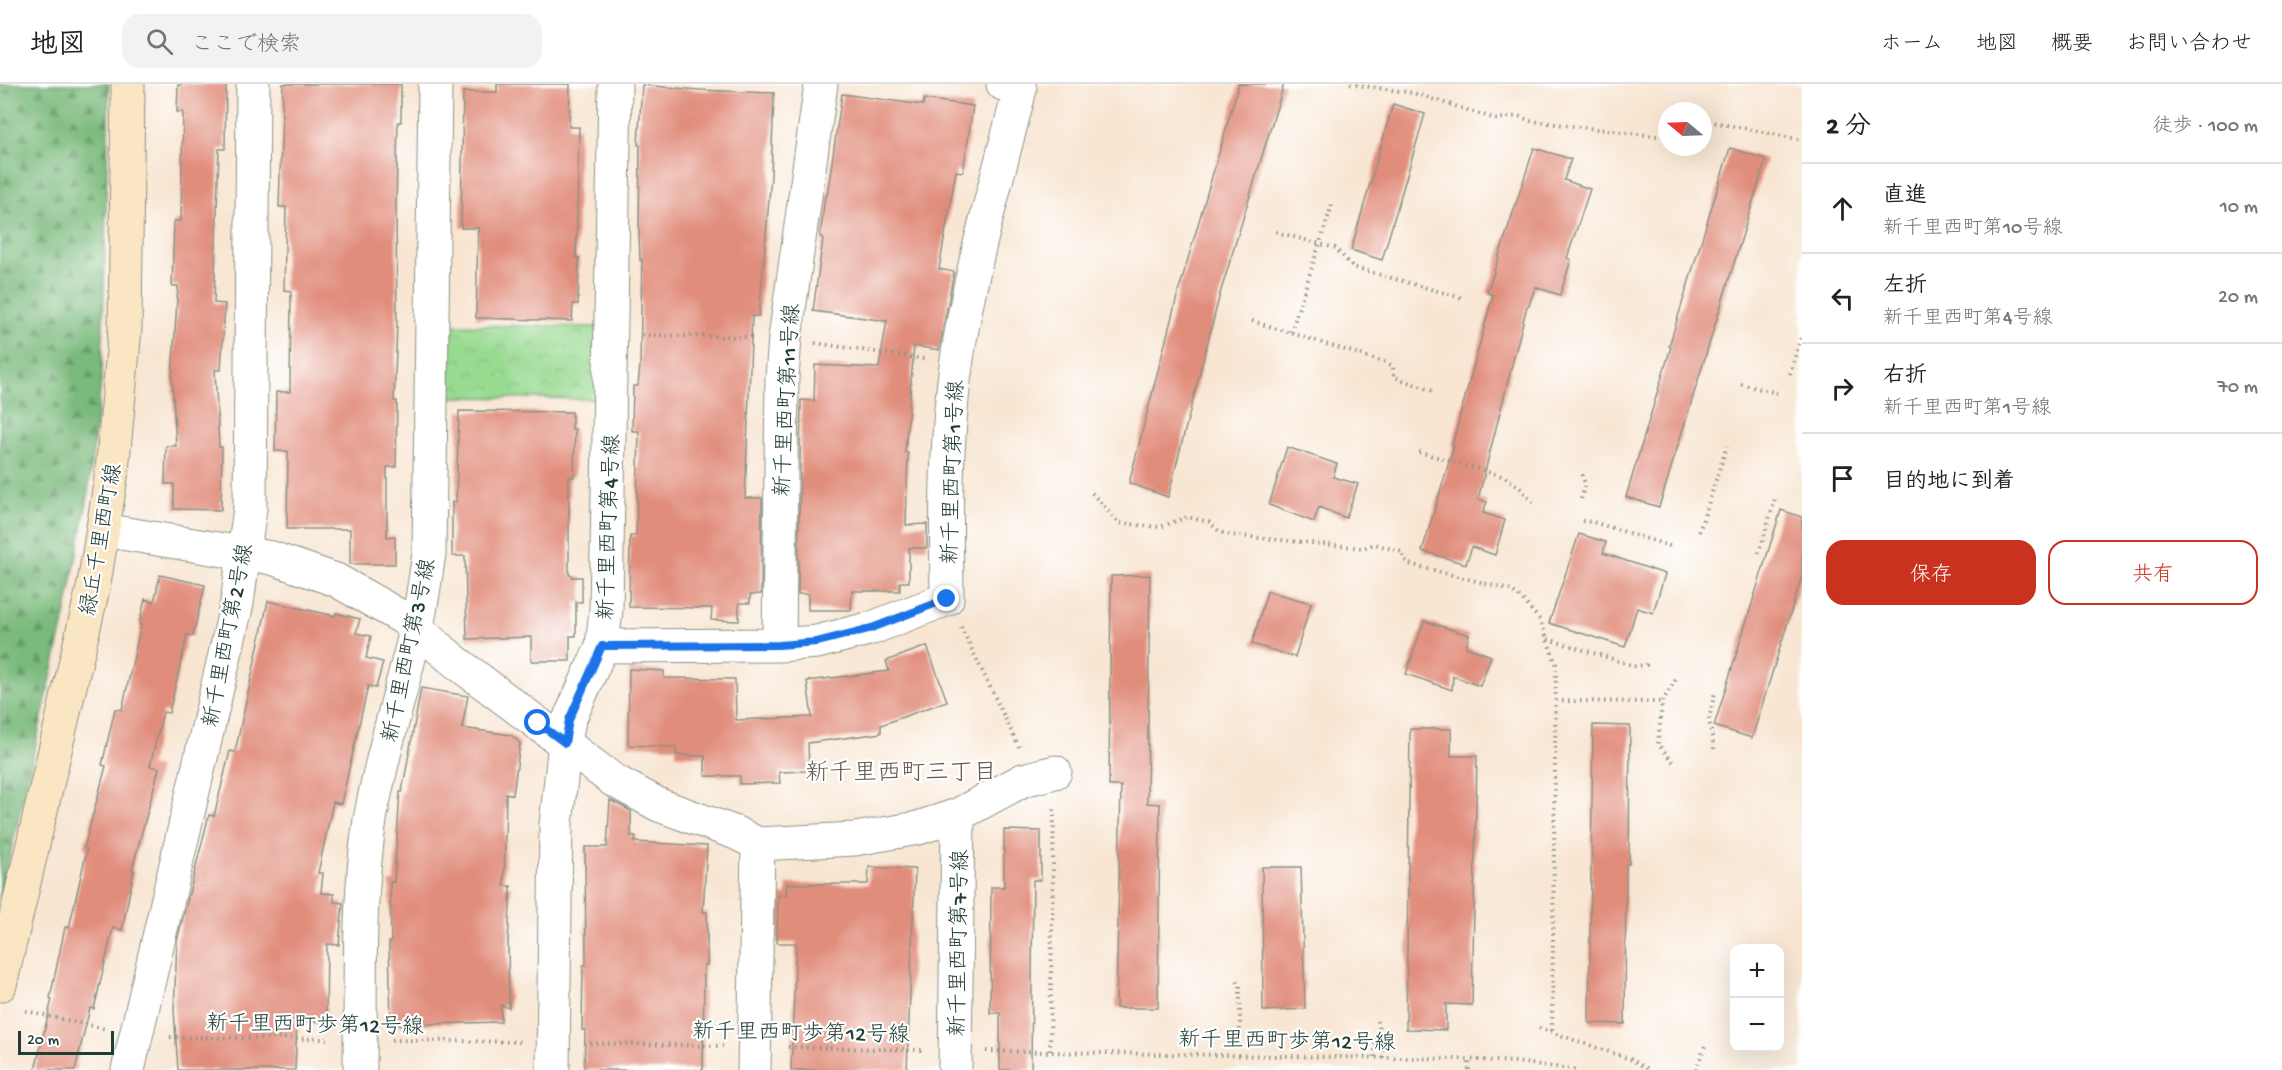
<!DOCTYPE html>
<html lang="ja">
<meta charset="utf-8">
<style>
:root{--surface:#fff;--page:#f2f2f2;--text:#222;--muted:#767676;--line:#e0e0e0;--accent:#c8321e}
body{margin:0;font-family:"Gochi Hand","Klee One",sans-serif;background:var(--page);color:var(--text)}
.controls{position:absolute;right:18px;bottom:18px;display:grid;overflow:hidden;border-radius:12px;box-shadow:0 6px 24px #0002}
.controls button{width:54px;height:54px;display:grid;place-items:center;padding:0;border:0;border-bottom:2px solid var(--line);background:var(--surface);color:var(--text);font:30px sans-serif}
.compass{position:absolute;left:1658px;top:18px;width:54px;height:54px;border-radius:50%;background:var(--surface);box-shadow:0 6px 24px #0002;rotate:289deg}
.scale{position:absolute;left:18px;bottom:15px;width:96px;box-sizing:border-box;padding-left:6px;border:3px solid #1f3d34;border-top:0;font-size:16px;line-height:21px;white-space:nowrap;color:#1f3d34;-webkit-text-stroke:4px #fff;paint-order:stroke}
.stop{position:absolute;width:18px;height:18px;margin:-14px;border:4px solid #1a73e8;border-radius:50%;background:#fff}
.stop.end{background:#1a73e8;border-color:#fff;box-shadow:0 2px 6px #0008}
.list{margin:0;padding:0;list-style:none}
h2{display:flex;justify-content:space-between;align-items:center;height:78px;margin:0;padding:0 24px;font-size:26px}
h2 small{font-size:20px;font-weight:400;color:var(--muted)}
.list li{display:grid;grid-template-columns:39px 1fr auto;gap:18px;align-items:center;box-sizing:border-box;height:90px;padding:0 24px;border-top:2px solid var(--line)}
.list b{display:block;font-size:22px;white-space:nowrap}
.list p{margin:0;font-size:20px;white-space:nowrap;color:var(--muted)}
.list em{font-size:20px;font-style:normal;color:var(--muted)}
.actions{display:flex;gap:12px;padding:18px 24px}
.actions a{flex:1;padding:14px 0;border:2px solid var(--accent);border-radius:18px;text-align:center;font-size:21px;color:var(--accent)}
.actions .main{background:var(--accent);color:#fff}
.icon{flex:none;width:33px;height:33px;fill:none;stroke:currentColor;stroke-width:2;stroke-linecap:round;stroke-linejoin:round}
.map{position:relative;flex:none;width:1802px;height:986px;overflow:hidden}
header{display:flex;align-items:center;gap:36px;box-sizing:border-box;height:84px;padding:0 30px;background:var(--surface);border-bottom:2px solid var(--line)}
header strong{font-size:28px}
nav{display:flex;gap:33px;margin-inline-start:auto;font-size:21px}
.search{width:420px;height:54px;background:var(--page);display:flex;align-items:center;gap:15px;box-sizing:border-box;padding:0 21px;border-radius:18px;color:var(--muted);font-size:22px}
main{display:flex}
aside{flex:1;background:var(--surface)}
.map>svg:first-child{display:block}
</style>
<header>
<strong>地図</strong>
<div class="search"><svg class="icon" aria-label="search" viewBox="0 0 24 24"><circle cx="10" cy="10" r="6"/><path d="M15 15l6 6"/></svg>ここで検索</div>
<nav><a>ホーム</a><a>地図</a><a>概要</a><a>お問い合わせ</a></nav>
</header>
<main>
<div class="map">
<svg width="1802" height="986" viewBox="0 0 1802 986">
<defs>
<pattern id="forest-firs" width="22" height="20" patternUnits="userSpaceOnUse" patternTransform="scale(1.5)"><rect width="22" height="20" fill="#7aba7b"/><path d="M5 1l3.5 6h-7zM16 11l3.5 6h-7z" fill="#639866"/></pattern>
<pattern id="park-crowns" width="20" height="18" patternUnits="userSpaceOnUse" patternTransform="scale(1.5)"><rect width="20" height="18" fill="#99da91"/><path d="M2 6a3 3 0 1 1 6 0M12 15a3 3 0 1 1 6 0" fill="none" stroke="#83bc7e"/></pattern>
</defs>
<rect width="100%" height="100%" fill="#fff"/>
<filter id="ink" filterUnits="userSpaceOnUse"><feTurbulence type="fractalNoise" baseFrequency=".0167" numOctaves="2"/><feDisplacementMap in="SourceGraphic" scale="12" xChannelSelector="R" yChannelSelector="G"/><feConvolveMatrix kernelMatrix="1 2 1 2 8 2 1 2 1" color-interpolation-filters="sRGB"/></filter>
<filter id="wash" filterUnits="userSpaceOnUse"><feTurbulence type="fractalNoise" baseFrequency=".008" numOctaves="4" result="noise"/><feDisplacementMap in="SourceGraphic" scale="24" xChannelSelector="R" yChannelSelector="G"/><feGaussianBlur stdDeviation="1.35" result="paint"/><feColorMatrix in="noise" values="0 0 0 0 0 0 0 0 0 0 0 0 0 0 0 0 0 1.4 0 .05"/><feComposite in="paint" operator="in"/></filter>
<g filter="url(#wash)">
<rect width="100%" height="100%" fill="#f8e6d3"/>
<path fill="url(#forest-firs)" stroke="#4c7c58" stroke-width="1.5" d="M0,0H109L102,289L87,418L64,537L0,815Z"/>
<path fill="url(#park-crowns)" stroke="#5c8c62" stroke-width="1.5" d="M450,241L599,243L597,315L449,313Z"/>
<g id="blocks">
<path fill="#e18d7c" d="M184,0H226L225,65H219L214,219L225,220L221,286H215L219,363H222L221,426L174,425V400H165L166,362H176L172,293L178,202H172L174,137H181L183,28H177L178,1Z
M283,0H401V38H398L396,121L397,241L394,317H397L396,383H387V453L395,452V480H350V445H287L288,367H275L276,308H290L291,207L284,206L286,123H279Z
M497,0H570L569,43H579L576,174H579L578,220H573L572,237L476,234L478,144H461L463,8H497Z
M1239,0H1284L1220,210L1168,413L1129,399L1178,209Z
M642,1L699,6L774,9L771,92L759,232H752L745,414H762L761,510L750,511V519H739V537L711,536L712,524L629,523L630,452H636L639,347H632L633,302H638L640,281L642,176H640L639,148L640,61H638Z
M842,10L923,21L924,15L973,22L963,88L956,87L939,185L954,188L939,266L914,262L905,369H908L906,441L927,440V464H909V498H900V507H852L851,526H808V510H798L801,316L814,317L815,281L879,284L887,237L813,227L823,154L820,153L825,112H827Z
M1393,20L1425,30L1382,176L1351,166Z
M1534,64L1571,75L1564,96L1590,105L1567,174L1571,176L1560,211L1535,203L1529,222H1527L1478,415L1487,418L1483,429L1505,436L1495,471L1472,463L1466,480L1422,467L1454,362L1452,361L1493,211L1487,209Z
M1730,64L1766,75L1659,423L1626,413L1671,263L1669,262Z
M459,327L572,328V345H575L574,393H569V491H572V493H582V518H576V552H570V577H531V553L467,555L465,472H452V418H456Z
M1287,363L1337,380L1333,393L1358,400L1346,434L1319,423L1314,438L1269,421Z
M1781,426L1802,433V492L1752,654L1714,642Z
M1579,450L1606,458L1603,469L1665,490L1653,529L1637,524L1625,563L1549,539Z
M160,491L205,501L193,552L187,551L169,629L163,628L150,682L159,684L132,786L134,787L122,846L113,844L94,925L90,924L75,986H35L52,915L50,914L65,843L69,844L87,765L84,764L106,682L102,681L115,625L122,626L141,541H139L145,515L154,518Z
M1150,491L1147,719L1160,720L1158,924H1116L1121,702H1109L1111,492Z
M1267,507L1311,519L1295,573L1252,560Z
M268,517L335,532L336,529L360,535L356,549L371,552L366,574L383,578L376,604L368,602L341,720L333,718L318,789H323L321,809L334,810V818L343,819L339,861L327,860L326,938H297L295,986H178L174,926L177,857L209,731L214,732L230,667L235,668Z
M1424,537L1469,551L1466,563L1491,572L1480,602L1453,592L1452,606L1406,590Z
M927,562L947,617L881,641V649L808,659L809,687L779,688L780,699L740,700V692H705V672L676,671V663L628,661L629,585L664,587V594L735,595L736,636L812,633L807,597L889,587L886,577Z
M421,604L468,612L462,644L511,651L520,659L513,711L506,709L504,802H511L508,859L509,924L501,921V938L391,941L389,858H391L390,798H394L400,708H402Z
M1593,641L1630,642L1629,780H1626L1625,940L1589,939Z
M1410,645H1451V672H1477L1472,921L1446,920V946L1406,945Z
M610,716L631,727V752H636L635,758L707,762L703,828H707V881H704L703,986H584L585,946H582L583,881H586L585,763H607Z
M1004,746L1041,747V796H1033L1031,986H1000V929H990L991,803H1004Z
M869,783L915,785L907,986H791L796,859H777L778,811H786L787,800H868Z
M1262,783H1301L1305,925L1263,927Z"/>
</g>
</g>
<g filter="url(#ink)">
<use href="#blocks" fill-opacity="0" stroke="#8c9284" stroke-width="1.5"/>
<g fill="none" stroke-linecap="round" stroke-linejoin="round">
<g stroke="#8c9284" stroke-width="35">
<path id="street" d="M103,446L272,474L336,496L403,534L456,578L613,696L659,721L736,749L758,760L855,755L918,744L958,731L1023,696L1055,688
M779,561L782,294L785,254L821,0
M602,562L779,561L817,558L872,544L947,515C946,437 945,359 956,282C969,188 997,97 1020,5L1003,0
M128,986L237,519L250,424L253,0
M360,986C361,903 357,819 370,736C381,672 401,609 416,546C422,521 425,495 429,470L435,0
M553,986L556,740L565,659L569,636L602,562L606,526L615,0
M754,986L758,760
M955,986L958,731"/>
</g>
<g stroke="#8c9284" stroke-width="35">
<path id="secondary" d="M0,901L94,500L112,387L125,245L128,0"/>
</g>
<path stroke="#8c9284" stroke-width="4" stroke-dasharray="1.5 4.5" stroke-linecap="butt" d="M1350,0L1413,9L1496,35L1518,32L1531,37L1655,52H1667
M1703,36L1802,56
M1276,148L1335,164L1353,183L1462,214
M1252,237L1384,278L1393,282L1394,293L1436,308
M1291,248L1333,118
M642,251L754,253
M815,259L924,275
M1790,290L1802,250
M1741,300L1777,309
M1419,368L1505,393L1520,404L1533,419
M1092,409L1119,439L1160,443L1187,433L1209,438L1220,448L1230,451L1363,464L1375,460L1402,468L1404,475L1409,480L1511,506L1522,515L1540,536L1556,580L1552,949
M1581,415L1585,400L1582,390
M1582,437L1593,438L1673,463
M1699,448L1727,362
M1759,469L1776,412
M961,543L1019,663
M1548,555L1635,582L1646,581L1648,578
M1556,617L1662,618
M1714,665L1709,635L1715,608
M1673,678L1658,660L1662,618L1676,595
M1237,897L1240,901V951
M26,927L106,945
M1377,937L1382,953L1383,974
M1539,944L1630,975L1650,986
M170,953L327,955
M392,956L522,958
M584,959L723,962
M788,963L924,966
M986,967L1458,975L1516,978L1578,986
M1050,967L1054,722
M1375,973V952L1379,947
M1469,986V976
M1696,986L1706,959"/>
<use href="#street" stroke="#fff" stroke-width="33"/>
<use href="#secondary" stroke="#fbe6c3" stroke-width="33"/>
</g>
</g>
<g fill="none" stroke-linecap="round" stroke-linejoin="round" filter="url(#ink)">
<path stroke="#1a73e8" stroke-width="8" d="M538,639L565,659L569,636L602,562L779,561L817,558L872,544L947,515"/>
</g>
<g text-anchor="middle" stroke-width="4.5" stroke-linejoin="round" paint-order="stroke">
<g font-size="22" fill="#1f3d34" stroke="#fff">
<text transform="translate(785 316) rotate(-87)" y="8">新千里西町第11号線</text>
<text transform="translate(951 388) rotate(-88)" y="8">新千里西町第1号線</text>
<text transform="translate(607 443) rotate(-88)" y="8">新千里西町第4号線</text>
<text transform="translate(99 455) rotate(-80)" y="8">緑丘千里西町線</text>
<text transform="translate(226 551) rotate(-79)" y="8">新千里西町第2号線</text>
<text transform="translate(407 566) rotate(-78)" y="8">新千里西町第3号線</text>
<text transform="translate(957 859) rotate(-89)" y="8">新千里西町第7号線</text>
<text transform="translate(315 939) rotate(1)" y="8">新千里西町歩第12号線</text>
<text transform="translate(801 947) rotate(1)" y="8">新千里西町歩第12号線</text>
<text transform="translate(1287 955) rotate(1)" y="8">新千里西町歩第12号線</text>
</g>
<g font-size="24" fill="#63594d" stroke="#fff">
<text x="901" y="695">新千里西町三丁目</text>
</g>
</g>
</svg>
<div class="controls">
<button>+</button>
<button>−</button>
</div>
<svg class="compass" viewBox="-18 -18 36 36"><path d="M0-13l5 13h-10z" fill="#e53935"/><path d="M0 13l5-13h-10z" fill="#767676"/></svg>
<div class="scale">20 m</div>
<div class="stop" style="left:538px;top:639px"></div>
<div class="stop end" style="left:947px;top:515px"></div>
</div>
<aside>
<h2>2 分<small>徒歩 · 100 m</small></h2>
<ul class="list">
<li><svg class="icon" aria-label="ahead" viewBox="0 0 24 24"><path d="M12 20V5M6 11l6-6 6 6"/></svg><div><b>直進</b><p>新千里西町第10号線</p></div><em>10 m</em></li>
<li><svg class="icon" aria-label="left" viewBox="0 0 24 24"><path d="M17 20v-9H6M10 6l-5 5 5 5"/></svg><div><b>左折</b><p>新千里西町第4号線</p></div><em>20 m</em></li>
<li><svg class="icon" aria-label="right" viewBox="0 0 24 24"><path d="M7 20v-9h11M14 6l5 5-5 5"/></svg><div><b>右折</b><p>新千里西町第1号線</p></div><em>70 m</em></li>
<li><svg class="icon" aria-label="arrive" viewBox="0 0 24 24"><path d="M6 21V4h12l-3 4 3 4H6"/></svg><div><b>目的地に到着</b></div></li>
</ul>
<div class="actions"><a class="main">保存</a><a>共有</a></div>
</aside>
</main>
